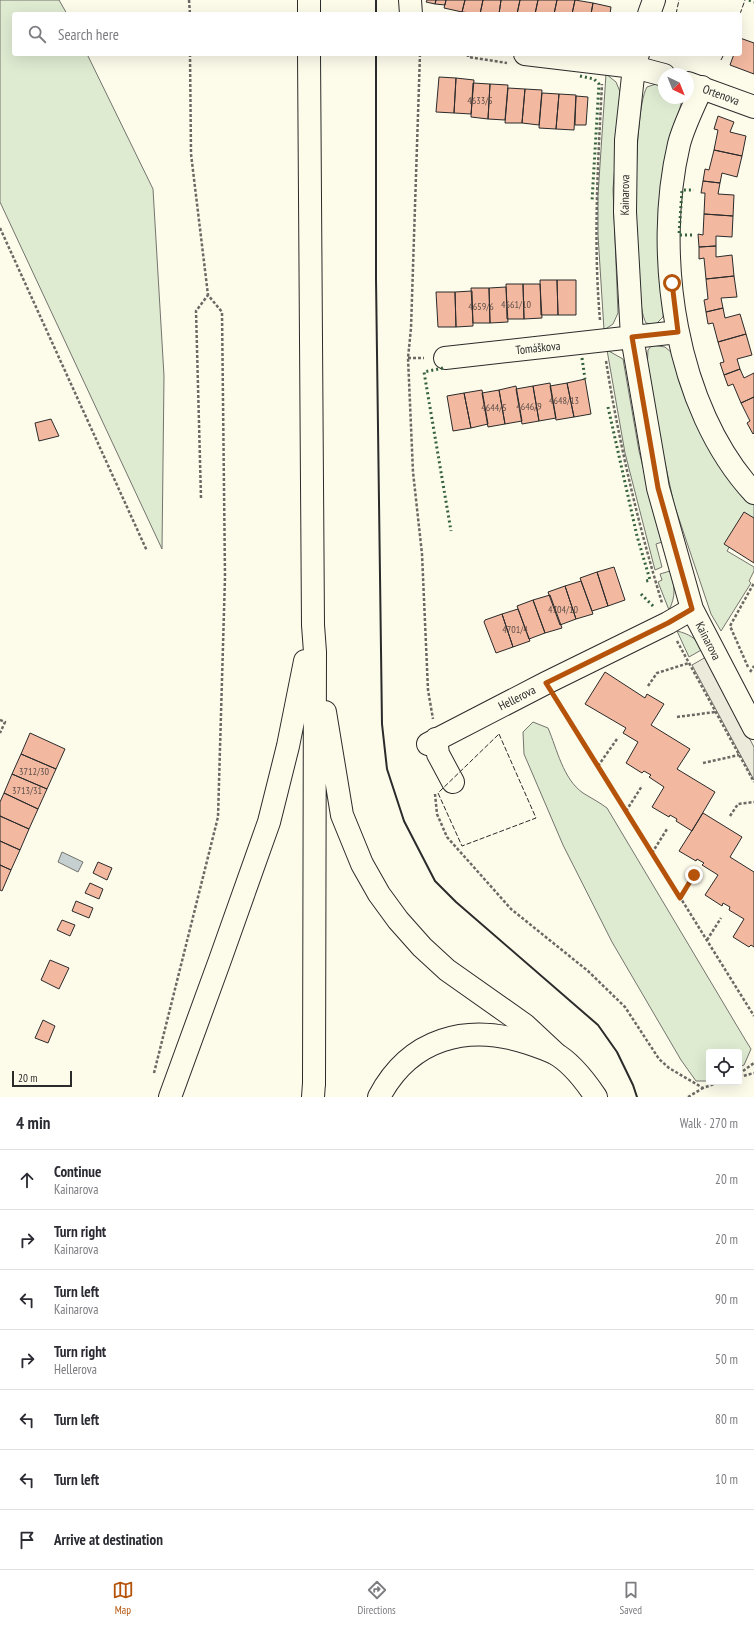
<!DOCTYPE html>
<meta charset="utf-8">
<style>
:root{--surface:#fff;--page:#f2f2f3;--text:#2b2b33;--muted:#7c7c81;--line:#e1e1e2;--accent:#b45309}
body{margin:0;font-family:"PT Sans Narrow",sans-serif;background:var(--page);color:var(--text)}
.controls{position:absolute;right:12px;bottom:12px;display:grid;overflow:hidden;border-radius:4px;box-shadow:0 4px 16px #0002}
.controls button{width:36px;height:36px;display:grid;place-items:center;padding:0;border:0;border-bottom:1px solid var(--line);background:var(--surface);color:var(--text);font:20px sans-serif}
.compass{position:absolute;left:658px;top:68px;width:36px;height:36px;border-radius:50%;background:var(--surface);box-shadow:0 4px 16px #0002;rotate:137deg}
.scale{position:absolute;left:12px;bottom:10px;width:60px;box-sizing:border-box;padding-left:4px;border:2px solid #2b2b2b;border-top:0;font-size:11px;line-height:14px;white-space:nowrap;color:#2b2b2b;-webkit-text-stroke:3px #fdfbea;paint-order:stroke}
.stop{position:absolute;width:12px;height:12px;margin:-9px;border:3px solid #b45309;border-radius:50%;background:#fff}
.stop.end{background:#b45309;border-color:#fff;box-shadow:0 1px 4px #0008}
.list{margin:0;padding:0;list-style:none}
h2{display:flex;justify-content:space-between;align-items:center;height:52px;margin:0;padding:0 16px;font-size:17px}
h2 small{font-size:13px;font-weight:400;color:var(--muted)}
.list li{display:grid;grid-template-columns:26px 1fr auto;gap:12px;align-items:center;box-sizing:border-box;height:60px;padding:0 16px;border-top:1px solid var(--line)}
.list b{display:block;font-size:15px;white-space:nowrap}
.list p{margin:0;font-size:13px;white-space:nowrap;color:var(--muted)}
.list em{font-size:13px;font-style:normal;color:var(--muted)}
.icon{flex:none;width:22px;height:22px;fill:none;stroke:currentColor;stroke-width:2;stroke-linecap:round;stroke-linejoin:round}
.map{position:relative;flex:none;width:754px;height:1097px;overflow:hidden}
.search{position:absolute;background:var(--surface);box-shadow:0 4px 16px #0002;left:12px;right:12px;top:12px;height:44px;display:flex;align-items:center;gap:10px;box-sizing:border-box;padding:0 14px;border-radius:4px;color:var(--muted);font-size:15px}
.sheet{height:472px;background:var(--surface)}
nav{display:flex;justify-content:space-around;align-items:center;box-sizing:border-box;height:56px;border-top:1px solid var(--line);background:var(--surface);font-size:11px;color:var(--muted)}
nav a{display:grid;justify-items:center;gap:2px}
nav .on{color:var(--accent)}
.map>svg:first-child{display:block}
</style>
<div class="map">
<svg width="754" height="1097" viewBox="0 0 754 1097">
<rect width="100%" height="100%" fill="#fdfbea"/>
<path fill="#deebd1" stroke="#74746e" d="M0,0H59L67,14H14V54H87L153,189L164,376L162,549L0,202Z
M606,74L616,82L621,94L613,189L618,313L613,324L604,330L598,235V195Z
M659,83L664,84V98H680L681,104L676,123L663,317L655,325L646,323C632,299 632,111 647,87Z
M652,345L665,347L672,353L729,479L754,504V523L746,518L727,551L754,567V571L749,581L751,583L721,631L711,614L674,504L663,454L647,369L648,350Z
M607,350L623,359L639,451L662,542L656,544L662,567L655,570L625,453Z
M670,571C675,586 676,596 669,610L658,582L662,580L660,574Z
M677,631C689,634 696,638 703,649L689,657Z
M533,722L548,728C557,749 563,779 583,793C591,798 599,802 607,808L746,1041L751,1049L744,1065L739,1067V1052H709V1081H696L681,1060L612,942L563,845L524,754L523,732Z"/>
<path fill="#eceadb" stroke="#74746e" d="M706,657L754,747V780L692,665Z"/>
<path fill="#c7d0d0" stroke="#74746e" d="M62,852L83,862L78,872L58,862Z"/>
<path fill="#f2b8a0" stroke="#2b2b2b" d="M427,0H436L435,4L426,2Z
M436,0H446L445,5L435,4Z
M446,0H465L462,12L444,8Z
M465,0H483L480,14L462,12Z
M483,0H501L499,14H480Z
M501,0H520L517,14H499Z
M520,0H538L535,14H517Z
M538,0H557L554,14H535Z
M557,0H575L572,14H554Z
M575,0L593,3L591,14H572Z
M593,3L611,7L610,14H591Z
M740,38L754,43V74L730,65L734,54H740Z
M439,77L456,78L454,113L436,112Z
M456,78L474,80L471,114L454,113Z
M473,83L490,84L488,119L471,117Z
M490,84L508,85L505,120L488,119Z
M508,88L525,89L522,123H505Z
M525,89L542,90L539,125L522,123Z
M542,93L559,94L556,129L539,128Z
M559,94L576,95L574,130L556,129Z
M576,96L588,97L586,125H575Z
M718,116L734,122L730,132L746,136L742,156L714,150L718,130L714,129Z
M714,150L742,156L737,177L722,173L720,183L703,181L705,169L709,170Z
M703,181L720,183L718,194L734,195L733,216L704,214L705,193H701Z
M704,214L733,216L732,237L716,236V246L699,247L698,234L703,235Z
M716,246V257L732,255L734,276L706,279L704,258L699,259V247Z
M734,276L737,297L721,298L723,308L706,312L704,300L708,299L706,279Z
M540,280H557L558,315H541Z
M557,280H576V315H558Z
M506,284H523L524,319H507Z
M523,284H540L542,318L524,319Z
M506,287L508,322L490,323L489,288Z
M471,288H489L490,323H473Z
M472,291L473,326L456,327L455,292Z
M436,292H455L456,327H438Z
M723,308L725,318L740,314L746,334L718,342L713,323L708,324L706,312Z
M746,334L752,355L737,359L740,369L724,375L720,363L724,362L718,342Z
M740,369L744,378L754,373V397L741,403L733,384L728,386L724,375Z
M585,379L591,414L574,417L567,383Z
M550,383L556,418L539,421L533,386Z
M567,383L574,417L556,420L550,386Z
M516,386L522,421L505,424L499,390Z
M533,386L539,421L522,424L516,389Z
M482,390L488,424L471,428L464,393Z
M499,390L505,424L488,427L482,393Z
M464,393L471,428L453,431L447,396Z
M754,397V433L753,434L747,423L750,421L741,403Z
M51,419L59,436L39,441L35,423Z
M744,512L754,518V563L724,544Z
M614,567L625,600L608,606L597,572Z
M597,572L608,606L592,611L580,578Z
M581,581L593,614L576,619L565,586Z
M565,586L576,619L560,625L548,592Z
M550,595L562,628L545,633L533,600Z
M533,600L545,633L529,639L517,606Z
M518,609L530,641L513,647L502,614Z
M502,614L513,647L496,653L484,622L485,620Z
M605,672L645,698L647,694L664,704L651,725L690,749L677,769L715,792L692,831L676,821L677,819L670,815L669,817L652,807L664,787L649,777L651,775L644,771L642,773L626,763L638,742L623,733L626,728L585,704Z
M30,733L65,749L56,769L21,754Z
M21,754L56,769L47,789L12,774Z
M12,774L47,789L38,809L4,793Z
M4,793L38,809L29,829L0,816V802Z
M703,813L742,837L730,857L754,872V947L751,945L749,947L733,937L744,919L729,910L730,907L723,903L722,906L705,895L718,875L702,865L704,863L697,859L696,861L679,851Z
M0,816L29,829L20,850L0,841Z
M0,841L20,850L11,870L0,865Z
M98,862L112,868L107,880L93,873Z
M0,865L11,870L2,891L0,890Z
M90,883L103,889L99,899L85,893Z
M76,901L93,908L89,918L72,911Z
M62,920L75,925L70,936L57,930Z
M50,960L69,968L59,989L41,980Z
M43,1020L55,1026L48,1043L35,1038Z"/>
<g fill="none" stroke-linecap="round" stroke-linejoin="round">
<g stroke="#2b2b2b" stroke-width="24">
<path id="minor" d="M410,0L411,14
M649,14L654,0
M525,54L634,67L664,75
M638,54L634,67L626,140L625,212L632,337L658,488L692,609L754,728
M688,83L754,107
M702,87C694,106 684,125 679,144C653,254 675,408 754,493
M445,358L678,332
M436,739L438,754L453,782
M428,744L546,683L668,623L692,609"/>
</g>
<g stroke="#2b2b2b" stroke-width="24">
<path id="major" d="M309,0V14
M309,54L313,625L315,652L314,1083
M325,712L342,815L362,864L379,894L398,920L422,947L447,970L525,1025L555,1053
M170,1097L220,960L269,822L288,746L305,661"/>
</g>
<g stroke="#2b2b2b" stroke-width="24">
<path id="highway" d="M313,1097L314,1083
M379,1097C410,1038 467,1023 528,1043C537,1046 546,1049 554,1053C571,1062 586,1082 596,1097"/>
</g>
<path stroke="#6a6964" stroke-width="2.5" stroke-dasharray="3 2" stroke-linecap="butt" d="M189,0L190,14
M420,54L411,328L408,358L413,472L422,554L428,690L433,719
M468,54V57L507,63
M0,228L147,551
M600,320C593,241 598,163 602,84
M408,358H424
M606,361C619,443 638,524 662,603
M201,498L196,311L208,295
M677,641L754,782
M748,667L730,626L754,583
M750,672L754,666
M648,686L657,673L689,663
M558,701L754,1016
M677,717L715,712
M0,720L5,722L0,733
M703,763L739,755
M598,766L617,739
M435,794L437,814L447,837L511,909L588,971L625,1007L659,1059L669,1068L703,1088L720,1082
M626,811L642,786
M730,816L738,804L754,802
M652,853L667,829
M681,898L693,875
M707,940L721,918
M154,1073L218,817L225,577L222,312L208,295L191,154L190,54
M739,1074L754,1063
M739,1077L754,1073
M688,1097L703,1088"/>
<use href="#minor" stroke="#fdfbea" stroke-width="22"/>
<use href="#major" stroke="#fdfbea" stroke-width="22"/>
<use href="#highway" stroke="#fdfbea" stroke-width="22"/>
<path stroke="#34623c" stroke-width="3" stroke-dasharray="2 3" stroke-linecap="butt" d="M749,0L754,2
M580,76L594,79L599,84L592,201
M692,235H679L682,190H694
M582,358L585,379
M443,368L424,372L451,531
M608,407L637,536L650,580L646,581
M641,594L655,608"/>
<path stroke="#2b2b2b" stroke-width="1" stroke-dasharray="5 2" stroke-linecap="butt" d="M676,14L679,0
M740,14L745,0
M721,60L724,54
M499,734L536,818L462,846L438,793Z"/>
<path stroke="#2b2b2b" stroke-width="2" d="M376,14V0
M376,54V279L382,724L387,769L404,821L435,881L456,902L598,1025L617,1052L633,1085L637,1097"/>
</g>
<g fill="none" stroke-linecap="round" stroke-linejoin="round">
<path stroke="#b45309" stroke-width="5" d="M672,283L678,332L632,337L658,488L692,609L668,623L546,683L680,898L694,875"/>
</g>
<g text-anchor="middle" stroke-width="3" stroke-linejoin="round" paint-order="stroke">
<g font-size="10" fill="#5d4e48">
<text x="480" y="104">4633/5</text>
<text x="516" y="308">4661/10</text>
<text x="481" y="310">4659/6</text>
<text x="564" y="404">4648/13</text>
<text x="529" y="410">4646/9</text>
<text x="494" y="411">4644/5</text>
<text x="563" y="613">4704/10</text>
<text x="515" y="633">4701/4</text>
<text x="34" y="775">3712/30</text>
<text x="27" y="794">3713/31</text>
</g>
<g font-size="12" fill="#2b2b2b" stroke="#fdfbea">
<text transform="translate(721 95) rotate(20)" y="4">Ortenova</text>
<text transform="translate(625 195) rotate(-89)" y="4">Kainarova</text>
<text transform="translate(538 348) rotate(-6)" y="4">Tomáškova</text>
<text transform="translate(708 641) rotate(63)" y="4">Kainarova</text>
<text transform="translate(517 698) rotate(-27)" y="4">Hellerova</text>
</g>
</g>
</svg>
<div class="controls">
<button><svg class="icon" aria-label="locate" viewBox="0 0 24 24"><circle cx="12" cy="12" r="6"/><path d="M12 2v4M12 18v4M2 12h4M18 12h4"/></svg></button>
</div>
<svg class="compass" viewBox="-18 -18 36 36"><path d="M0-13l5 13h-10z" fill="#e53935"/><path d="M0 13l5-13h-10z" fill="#7c7c81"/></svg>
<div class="scale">20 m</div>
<div class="stop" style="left:672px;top:283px"></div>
<div class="stop end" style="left:694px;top:875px"></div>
<div class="search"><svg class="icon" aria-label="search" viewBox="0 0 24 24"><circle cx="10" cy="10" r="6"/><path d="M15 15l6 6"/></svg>Search here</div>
</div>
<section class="sheet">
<h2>4 min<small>Walk · 270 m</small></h2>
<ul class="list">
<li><svg class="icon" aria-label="ahead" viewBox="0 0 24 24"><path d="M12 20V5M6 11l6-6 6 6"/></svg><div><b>Continue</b><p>Kainarova</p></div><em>20 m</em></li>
<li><svg class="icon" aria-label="right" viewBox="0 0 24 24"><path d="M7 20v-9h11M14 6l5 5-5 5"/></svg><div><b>Turn right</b><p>Kainarova</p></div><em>20 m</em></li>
<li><svg class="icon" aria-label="left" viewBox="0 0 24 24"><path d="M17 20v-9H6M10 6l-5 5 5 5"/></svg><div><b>Turn left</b><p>Kainarova</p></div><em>90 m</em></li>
<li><svg class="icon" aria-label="right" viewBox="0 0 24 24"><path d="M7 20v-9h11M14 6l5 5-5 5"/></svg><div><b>Turn right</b><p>Hellerova</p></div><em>50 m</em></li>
<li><svg class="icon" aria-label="left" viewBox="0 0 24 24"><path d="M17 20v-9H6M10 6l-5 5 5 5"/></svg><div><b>Turn left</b></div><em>80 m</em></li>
<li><svg class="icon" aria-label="left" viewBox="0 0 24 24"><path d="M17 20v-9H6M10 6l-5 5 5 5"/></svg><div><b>Turn left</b></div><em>10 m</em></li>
<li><svg class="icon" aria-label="arrive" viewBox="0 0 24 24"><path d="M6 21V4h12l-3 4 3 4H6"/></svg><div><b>Arrive at destination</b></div></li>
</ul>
</section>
<nav>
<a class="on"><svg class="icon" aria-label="map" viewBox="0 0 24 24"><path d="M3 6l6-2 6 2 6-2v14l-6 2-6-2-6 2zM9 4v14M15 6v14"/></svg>Map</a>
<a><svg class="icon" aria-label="directions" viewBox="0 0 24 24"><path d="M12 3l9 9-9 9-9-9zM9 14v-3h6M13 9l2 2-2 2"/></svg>Directions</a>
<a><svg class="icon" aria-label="saved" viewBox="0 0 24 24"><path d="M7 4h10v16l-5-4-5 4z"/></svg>Saved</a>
</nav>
